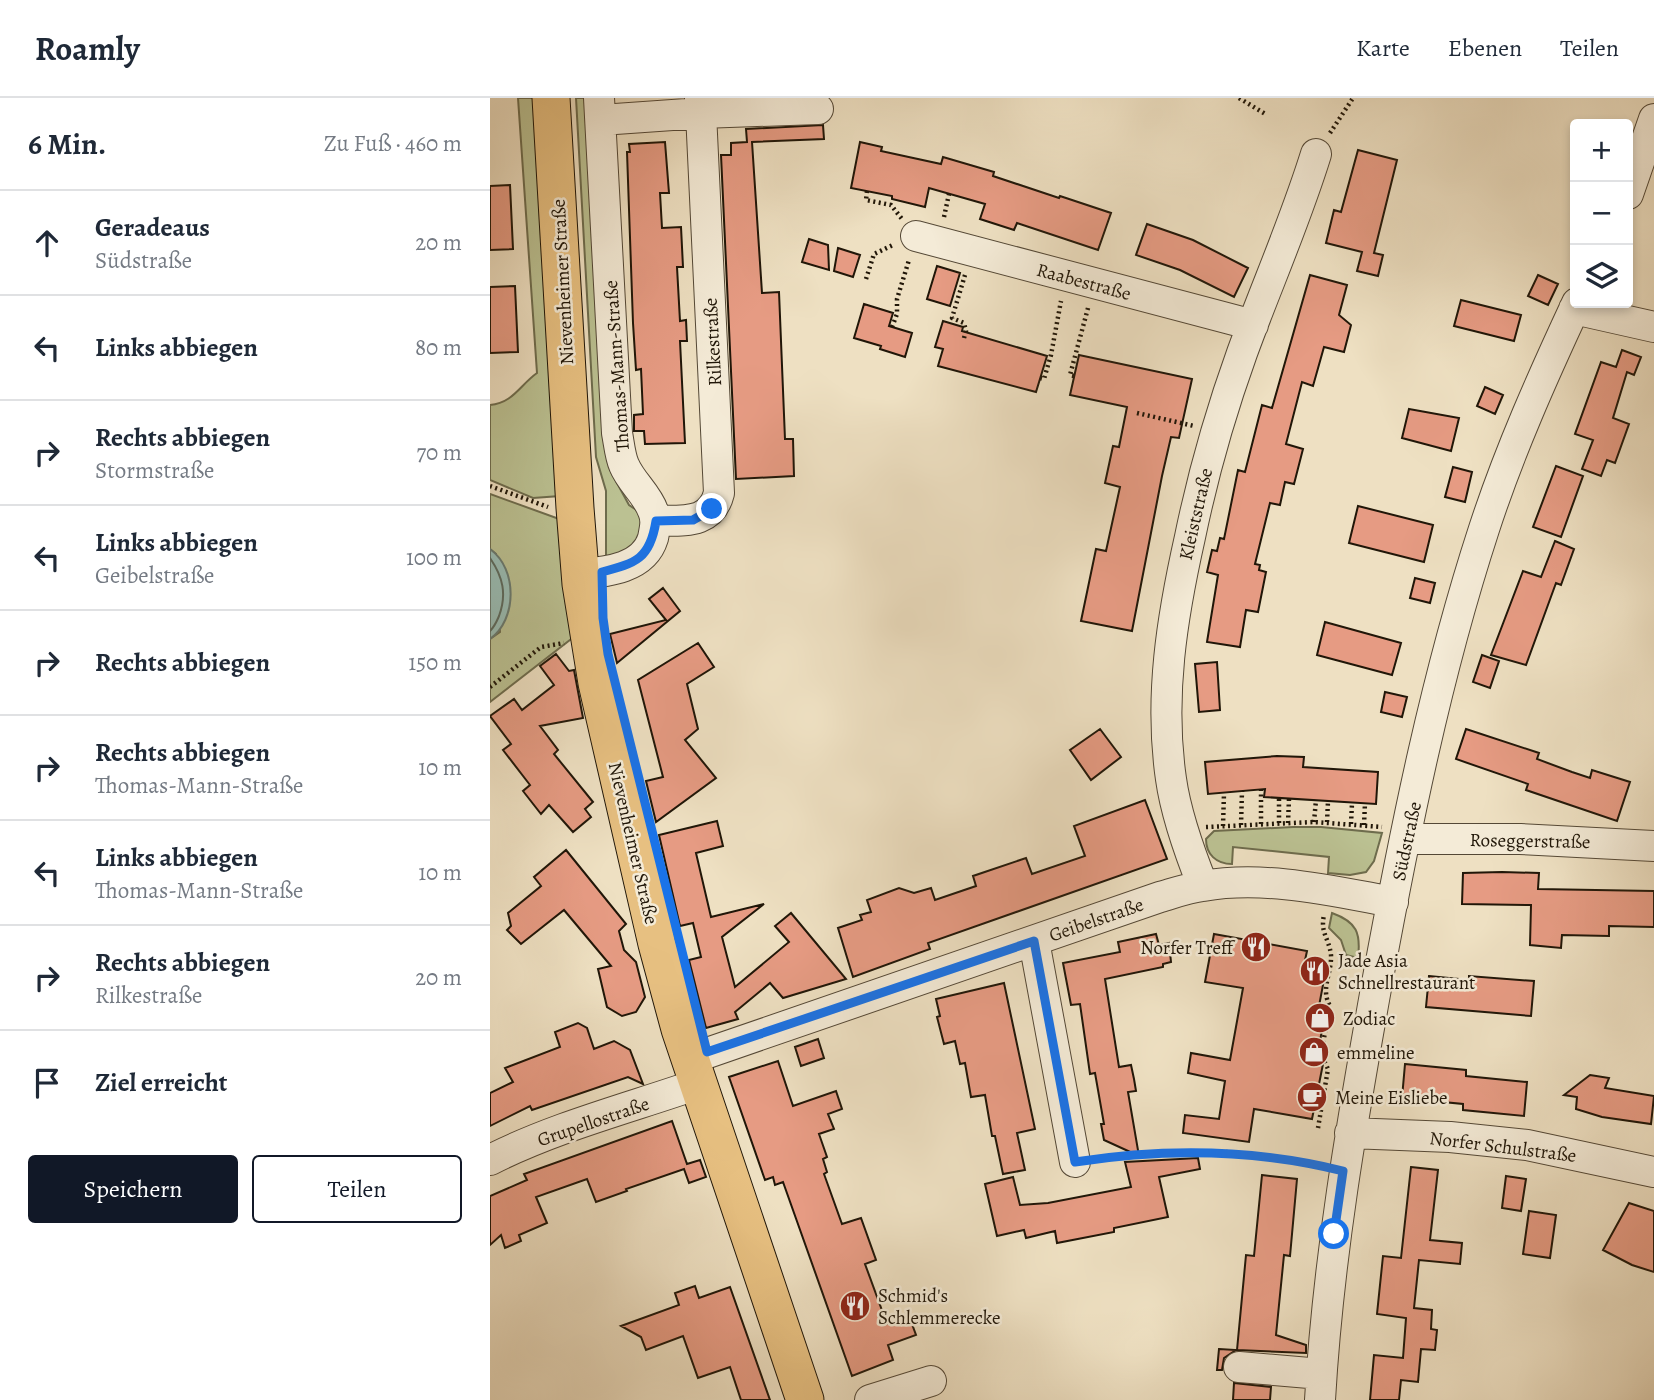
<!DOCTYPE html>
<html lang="de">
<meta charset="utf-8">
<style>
:root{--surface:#fff;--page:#f2f2f3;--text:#1f2937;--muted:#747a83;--line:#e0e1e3;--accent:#111827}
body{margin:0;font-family:Alegreya,serif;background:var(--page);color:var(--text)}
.controls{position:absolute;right:21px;top:21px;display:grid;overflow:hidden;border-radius:7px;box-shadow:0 4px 10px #0003}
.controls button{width:63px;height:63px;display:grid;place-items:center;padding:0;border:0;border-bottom:2px solid var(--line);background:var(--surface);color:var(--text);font:35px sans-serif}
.stop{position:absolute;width:21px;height:21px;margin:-16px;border:5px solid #1a73e8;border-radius:50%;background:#fff}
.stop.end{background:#1a73e8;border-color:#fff;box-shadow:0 2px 7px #0008}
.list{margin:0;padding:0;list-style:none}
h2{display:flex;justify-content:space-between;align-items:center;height:91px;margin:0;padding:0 28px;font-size:30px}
h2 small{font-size:23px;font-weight:400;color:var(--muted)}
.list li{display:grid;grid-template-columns:46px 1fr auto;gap:21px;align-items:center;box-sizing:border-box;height:105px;padding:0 28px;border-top:2px solid var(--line)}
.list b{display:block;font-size:26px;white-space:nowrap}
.list p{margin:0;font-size:23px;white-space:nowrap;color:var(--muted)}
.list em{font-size:23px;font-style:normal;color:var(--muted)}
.actions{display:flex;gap:14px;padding:21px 28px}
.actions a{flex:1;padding:16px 0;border:2px solid var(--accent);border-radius:7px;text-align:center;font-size:24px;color:var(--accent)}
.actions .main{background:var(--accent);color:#fff}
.icon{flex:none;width:38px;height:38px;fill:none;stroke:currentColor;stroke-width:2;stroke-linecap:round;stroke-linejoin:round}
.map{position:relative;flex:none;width:1164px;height:1302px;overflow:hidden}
header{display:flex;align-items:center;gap:42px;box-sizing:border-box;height:98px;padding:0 35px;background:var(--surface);border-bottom:2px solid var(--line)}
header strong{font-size:33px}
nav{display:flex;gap:38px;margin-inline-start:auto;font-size:24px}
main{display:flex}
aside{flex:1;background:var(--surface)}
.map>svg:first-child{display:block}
</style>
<header>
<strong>Roamly</strong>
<nav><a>Karte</a><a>Ebenen</a><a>Teilen</a></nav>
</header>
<main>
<aside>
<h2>6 Min.<small>Zu Fuß · 460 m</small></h2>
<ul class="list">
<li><svg class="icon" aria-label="ahead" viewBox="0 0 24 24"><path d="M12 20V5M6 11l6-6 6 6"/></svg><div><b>Geradeaus</b><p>Südstraße</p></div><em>20 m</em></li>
<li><svg class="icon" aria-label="left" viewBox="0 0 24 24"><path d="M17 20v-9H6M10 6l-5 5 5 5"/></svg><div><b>Links abbiegen</b></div><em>80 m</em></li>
<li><svg class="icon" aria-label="right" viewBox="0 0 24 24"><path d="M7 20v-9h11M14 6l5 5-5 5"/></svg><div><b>Rechts abbiegen</b><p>Stormstraße</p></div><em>70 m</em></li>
<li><svg class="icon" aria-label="left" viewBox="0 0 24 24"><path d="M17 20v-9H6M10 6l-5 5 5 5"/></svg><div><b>Links abbiegen</b><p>Geibelstraße</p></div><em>100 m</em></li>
<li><svg class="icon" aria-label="right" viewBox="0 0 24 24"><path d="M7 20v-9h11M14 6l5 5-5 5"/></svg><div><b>Rechts abbiegen</b></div><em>150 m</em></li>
<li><svg class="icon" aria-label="right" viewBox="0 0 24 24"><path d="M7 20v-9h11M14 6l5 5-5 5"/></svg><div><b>Rechts abbiegen</b><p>Thomas-Mann-Straße</p></div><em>10 m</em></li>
<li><svg class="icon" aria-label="left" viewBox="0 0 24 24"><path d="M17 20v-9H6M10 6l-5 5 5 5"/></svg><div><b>Links abbiegen</b><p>Thomas-Mann-Straße</p></div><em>10 m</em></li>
<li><svg class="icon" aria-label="right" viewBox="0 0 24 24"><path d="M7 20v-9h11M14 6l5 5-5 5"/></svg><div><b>Rechts abbiegen</b><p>Rilkestraße</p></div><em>20 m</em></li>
<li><svg class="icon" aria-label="arrive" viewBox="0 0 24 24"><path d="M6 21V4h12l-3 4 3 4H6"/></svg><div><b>Ziel erreicht</b></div></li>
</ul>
<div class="actions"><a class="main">Speichern</a><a>Teilen</a></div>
</aside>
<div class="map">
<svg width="1164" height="1302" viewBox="0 0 1164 1302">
<rect width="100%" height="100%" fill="#eee0c2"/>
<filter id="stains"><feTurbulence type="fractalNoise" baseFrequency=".00286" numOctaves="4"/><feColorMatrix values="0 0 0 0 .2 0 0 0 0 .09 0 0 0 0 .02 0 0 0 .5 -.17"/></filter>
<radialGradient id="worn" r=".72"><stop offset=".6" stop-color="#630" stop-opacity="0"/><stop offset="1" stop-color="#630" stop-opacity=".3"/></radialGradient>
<path fill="#bbc192" stroke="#6e6c4d" stroke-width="2" d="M28,0H46L70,398L43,400L0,382V307C23,305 30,287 47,275Z
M86,0H98L121,374L139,407L148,413L156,429L147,449L116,460V393L106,359Z
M0,396L72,422L85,538L0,604V541L10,534L6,456L0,451Z
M803,729H831L892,735L884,763L876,774L860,777L838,775L839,759L743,749L742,766C726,766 716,756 716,741L724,733Z
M842,815C867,824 871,835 868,860L856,857L851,842L839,830Z"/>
<path fill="#99bdb5" stroke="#697a70" stroke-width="2" d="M0,451C28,471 27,522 0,541Z"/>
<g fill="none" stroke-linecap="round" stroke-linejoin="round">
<path stroke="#5c6a5e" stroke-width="2" d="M0,460C13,479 17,496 9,518C6,525 5,528 0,533"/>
</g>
<path fill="#e69b83" stroke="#201608" stroke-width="2" d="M333,27L334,41L262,44L272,195L289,194L295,341H303L304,378L246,381L231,57H241V45L257,44L256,31Z
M175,44L179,95H170L172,130L191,129L193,169H187L190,223L196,222L197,243H190L195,345L155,346L154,333H144V317L153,316L151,271L146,272L143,225L137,54H140L139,46Z
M370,44L392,49L391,53L451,66L453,59L504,74L503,78L569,100L570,98L621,115L608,152L527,125L524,132L490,121L495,106L439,90L435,109L402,101V98L361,90Z
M868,52L907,62L884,155L893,157L888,178L867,173L872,154L836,145L844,112L851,114Z
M20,87L23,151L0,152V88Z
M657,126L703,142L758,170L744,199L690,172L646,157Z
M319,141L338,147L339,172L312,164Z
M348,150L370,157L363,179L344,173Z
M447,168L470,175L460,208L437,201Z
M820,177L857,187L849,217L861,227L854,254L834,249L823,288L812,284L796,346L813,351L804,386L795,384L790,407L780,405L765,466L770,467L769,472L776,474L768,514L756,512L750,549L717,544L728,477L717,474L722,452L727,453L730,440L734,441L748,372L755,374L772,307L782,310Z
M1048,177L1068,186L1058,207L1038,198Z
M25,188L28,254L0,255V189Z
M971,202L1031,217L1024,243L964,228Z
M374,206L403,215L399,228L422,235L415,259L390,251L391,248L364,240Z
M453,223L473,229L472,233L557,258L546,294L448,268L453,251L445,249Z
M1132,252L1151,259L1144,277L1137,274L1123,320L1139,326L1125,365L1117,362L1111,378L1092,371L1103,342L1085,336L1111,264L1126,269Z
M589,257L702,281L689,340L681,339L672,378L642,533L591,523L606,451L616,453L630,389L615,385L623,348L629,349L637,309L580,297Z
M995,289L1013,297L1005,316L987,308Z
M919,311L969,320L961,353L912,340Z
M1066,368L1093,378L1071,439L1043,429Z
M963,369L982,374L975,404L955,399Z
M868,408L943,427L934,464L859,445Z
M1065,443L1084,451L1071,487L1066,485L1036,567L1001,557L1033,473L1051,479Z
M925,480L945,485L940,505L920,500Z
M173,490L190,513L127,565L120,536L176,522L159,501Z
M835,524L911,545L902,577L827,557Z
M208,545L224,569L197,586L208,631L195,642L226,680L166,724L156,683L173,679L148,582Z
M66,556L79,573L84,572L93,620L50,628L68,652L64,656L103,704L95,711L101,719L83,734L59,707L51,716L33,693L40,687L13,652L21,646L0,618L24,601L32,612L64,587L50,568Z
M992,557L1009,563L1000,590L983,584Z
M727,564L730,612L709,614L705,566Z
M895,594L917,599L912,619L891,614Z
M610,631L631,659L601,682L580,652Z
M976,631L1049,655L1047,661L1082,674L1100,680L1102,672L1140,684L1127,723L1036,692L1038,686L966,661Z
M787,658L814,659L813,669L888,674L886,706L774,699L775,691L718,696L715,664Z
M655,702L677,761L438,845L440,851L363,879L348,830L372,822L370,817L381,814L377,802L409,790L424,795L441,790L445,802L486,788L483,778L536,760L542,776L595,758L584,728Z
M227,723L233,748L206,755L221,819L274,806L232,839L245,889L299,844L285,828L301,815L356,881L293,900L280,885L245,914L248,921L216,930L199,862L211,859L203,825L190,828L169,737Z
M76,752L136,826L129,833L134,852L146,864L155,899L146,914L132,918L117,909L108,871L121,868L74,812L31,846L17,832L21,828L18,815L51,788L44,779Z
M1012,774L1049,775L1048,791L1164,793V829L1119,828V838L1072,837L1071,850L1040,847L1041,807L972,806L973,775Z
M666,836L669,847L679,845L681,864L673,866V869L615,881L629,969L641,967L644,981L646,993L638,994L649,1058L614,1042L611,1026H614L605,975L600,976L590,906L581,907L573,865L630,854L628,844Z
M724,836L817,853L814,867L836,871L829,908L836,910L826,965L833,966L822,1021L764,1011L759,1044L693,1035L695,1017L729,1021L735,983L698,975L701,955L740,962L753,890L715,884Z
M939,878L979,882V878L1044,883L1041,918L936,909Z
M514,885L545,1031L527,1035L535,1072L513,1076L505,1038H502L495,997L481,999L475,965L470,966L465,943L454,946L447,919L450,918L446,901Z
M88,925L97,930L104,951L124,943L140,952L153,986L138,979L42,1012L40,1008L0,1028V995L23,984L15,970L70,949L65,934Z
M328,941L334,960L311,968L305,949Z
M288,963L303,1008L346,993L352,1011L338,1016L344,1031L329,1036L337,1059L333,1061L337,1074L334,1076L352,1126L371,1120L386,1162L375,1166L397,1226L419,1218L426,1237L398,1247L403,1262L362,1278L293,1084L285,1087L283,1079L275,1082L239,979Z
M915,966L976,972V978L1037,984L1034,1018L973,1012V1006L912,1000Z
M1100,977L1119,980L1115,990L1164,998L1161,1026L1112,1019L1086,1011L1087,999L1074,997Z
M182,1023L197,1066L210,1062L216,1079L199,1085L194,1071L136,1091L137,1093L106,1104L97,1081L46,1099L57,1125L29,1137L31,1143L15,1150L11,1137L0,1147V1098L37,1082L34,1076Z
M708,1060L710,1071L669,1079L678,1119L624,1130V1134L567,1145L565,1133L536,1140L534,1132L507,1138L495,1086L523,1079L530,1107L558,1105L641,1089L635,1064Z
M921,1069L948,1072L940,1142L972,1145L970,1166L929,1162L924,1210L942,1212L941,1231L947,1232L945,1252L931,1251L928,1284L911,1282L909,1302H880L884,1257L913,1260L916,1220L887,1216L893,1158L911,1160Z
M772,1077L807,1081L800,1158L794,1157L786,1237L816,1247V1255L747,1252L756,1157L764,1158Z
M1016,1078L1036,1081L1031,1113L1012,1110Z
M1139,1105L1164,1113V1174L1142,1167L1113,1152Z
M1039,1113L1066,1117L1060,1160L1033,1156Z
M205,1188L209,1200L240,1189L280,1302H251L240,1269L208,1280L193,1238L156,1252L151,1239L131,1228L189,1207L185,1195Z
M729,1251L746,1252L734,1260L732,1272H727Z
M744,1285L781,1289L780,1302H743Z"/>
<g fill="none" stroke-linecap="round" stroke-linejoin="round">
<g stroke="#544836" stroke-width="32">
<path id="minor" d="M111,22L211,15L210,0
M1138,96L1164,21
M426,138L763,227
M1084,211L1164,229
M166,423C193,422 221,427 229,395L211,15L328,11
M90,476C118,474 154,470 163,440C165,430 167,422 163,413C157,396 141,384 134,367C130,358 129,345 127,335L109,0
M915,741H1030L1164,748
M713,788C699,753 686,717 681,681C669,599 682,519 700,439C713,376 730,316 752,255C776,189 805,124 826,56
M544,843L585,1064
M200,961L670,799C684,795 698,790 713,788C775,777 842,793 903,804
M860,1035L960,1039L1037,1047L1164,1074
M0,1062C65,1029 139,1010 208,986
M749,1269L831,1276
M380,1302L441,1283
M830,1302C838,1161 862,1024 887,885C915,733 946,578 994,431C1019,354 1053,278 1087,205"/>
</g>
<g stroke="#201608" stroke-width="39">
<path id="major" d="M61,0L85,410L91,486L107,585L167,846L190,931L315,1302"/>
</g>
<path stroke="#201608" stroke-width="4.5" stroke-dasharray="2 3.5" stroke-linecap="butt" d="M749,0L777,17
M840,35L863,0
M377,93L376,102L401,107L412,121
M454,119L459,96
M376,181L384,156L403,147
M402,229L407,216V201L419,162
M474,240L476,233L474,225L462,220L475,177
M584,278L580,277L598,210
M550,280L554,281L561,257L571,203
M647,315L704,328
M0,388L58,409
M0,589L51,549L74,545
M824,724L826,702
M837,724L838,703
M789,725V700
M798,725L799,701
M771,726V691
M861,726L862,705
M751,727L752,693
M874,727L875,705
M733,728L734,695
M716,729L824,724L892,729
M828,1030L838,971L831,956L840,908C830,891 842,875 841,857C839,840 830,835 834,817
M610,1060C681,1050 761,1050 831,1068"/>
<use href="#minor" stroke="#f4ebd7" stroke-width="30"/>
<use href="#major" stroke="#e7c081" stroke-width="37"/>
</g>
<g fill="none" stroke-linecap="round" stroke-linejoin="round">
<path stroke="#1a73e8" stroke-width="9" d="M222,411L203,422L166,423C160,461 146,465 112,474L113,520L118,556L217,954L544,843L585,1064C675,1050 765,1051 853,1073L844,1136"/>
</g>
<defs>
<g id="restaurant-disc" transform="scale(1.575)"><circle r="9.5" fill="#8f2418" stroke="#f4ebd7"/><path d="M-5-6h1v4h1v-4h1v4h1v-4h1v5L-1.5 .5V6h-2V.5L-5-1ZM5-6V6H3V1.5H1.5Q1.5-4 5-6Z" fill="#fff"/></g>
<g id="shop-disc" transform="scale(1.575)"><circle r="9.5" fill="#8f2418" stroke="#f4ebd7"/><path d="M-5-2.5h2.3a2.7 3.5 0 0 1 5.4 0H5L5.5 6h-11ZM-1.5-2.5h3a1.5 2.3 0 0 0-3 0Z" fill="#fff"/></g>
<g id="cafe-disc" transform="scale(1.575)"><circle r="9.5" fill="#8f2418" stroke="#f4ebd7"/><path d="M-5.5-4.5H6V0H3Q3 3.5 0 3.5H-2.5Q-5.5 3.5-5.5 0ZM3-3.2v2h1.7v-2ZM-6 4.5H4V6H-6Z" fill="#fff"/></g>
</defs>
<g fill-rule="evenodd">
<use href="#restaurant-disc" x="766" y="849"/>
<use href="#restaurant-disc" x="825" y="873"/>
<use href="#shop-disc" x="830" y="920"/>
<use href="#shop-disc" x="824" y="954"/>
<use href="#cafe-disc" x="822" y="999"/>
<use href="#restaurant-disc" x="365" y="1208"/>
</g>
<g text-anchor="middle" stroke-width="5" stroke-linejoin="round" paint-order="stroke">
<g font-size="19" fill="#201608" stroke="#f4ebd7">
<text transform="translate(594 183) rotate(15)" y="7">Raabestraße</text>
<text transform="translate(72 184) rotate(-93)" y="7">Nievenheimer Straße</text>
<text transform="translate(222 244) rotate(-93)" y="7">Rilkestraße</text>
<text transform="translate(126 268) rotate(-94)" y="7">Thomas-Mann-Straße</text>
<text transform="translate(705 416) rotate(-77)" y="7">Kleiststraße</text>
<text transform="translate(1040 742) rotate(1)" y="7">Roseggerstraße</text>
<text transform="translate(916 743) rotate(-78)" y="7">Südstraße</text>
<text transform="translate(144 745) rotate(77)" y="7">Nievenheimer Straße</text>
<text transform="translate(606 821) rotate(-19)" y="7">Geibelstraße</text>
<text transform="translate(103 1023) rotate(-19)" y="7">Grupellostraße</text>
<text transform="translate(1013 1048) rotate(7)" y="7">Norfer Schulstraße</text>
</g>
<g font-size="19" fill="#201608" stroke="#f4ebd7" text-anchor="start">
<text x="743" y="856" text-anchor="end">Norfer Treff</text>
<text x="848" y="869">Jade Asia<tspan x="848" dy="22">Schnellrestaurant</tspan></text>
<text x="853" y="927">Zodiac</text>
<text x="847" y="961">emmeline</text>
<text x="845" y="1006">Meine Eisliebe</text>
<text x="388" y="1204">Schmid's<tspan x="388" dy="22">Schlemmerecke</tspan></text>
</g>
</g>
<rect width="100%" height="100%" filter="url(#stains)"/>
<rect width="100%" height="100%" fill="url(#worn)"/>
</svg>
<div class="controls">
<button>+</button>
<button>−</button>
<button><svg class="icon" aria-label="layers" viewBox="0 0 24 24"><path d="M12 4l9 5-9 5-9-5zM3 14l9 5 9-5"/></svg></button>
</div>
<div class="stop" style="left:844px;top:1136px"></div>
<div class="stop end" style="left:222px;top:411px"></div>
</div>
</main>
